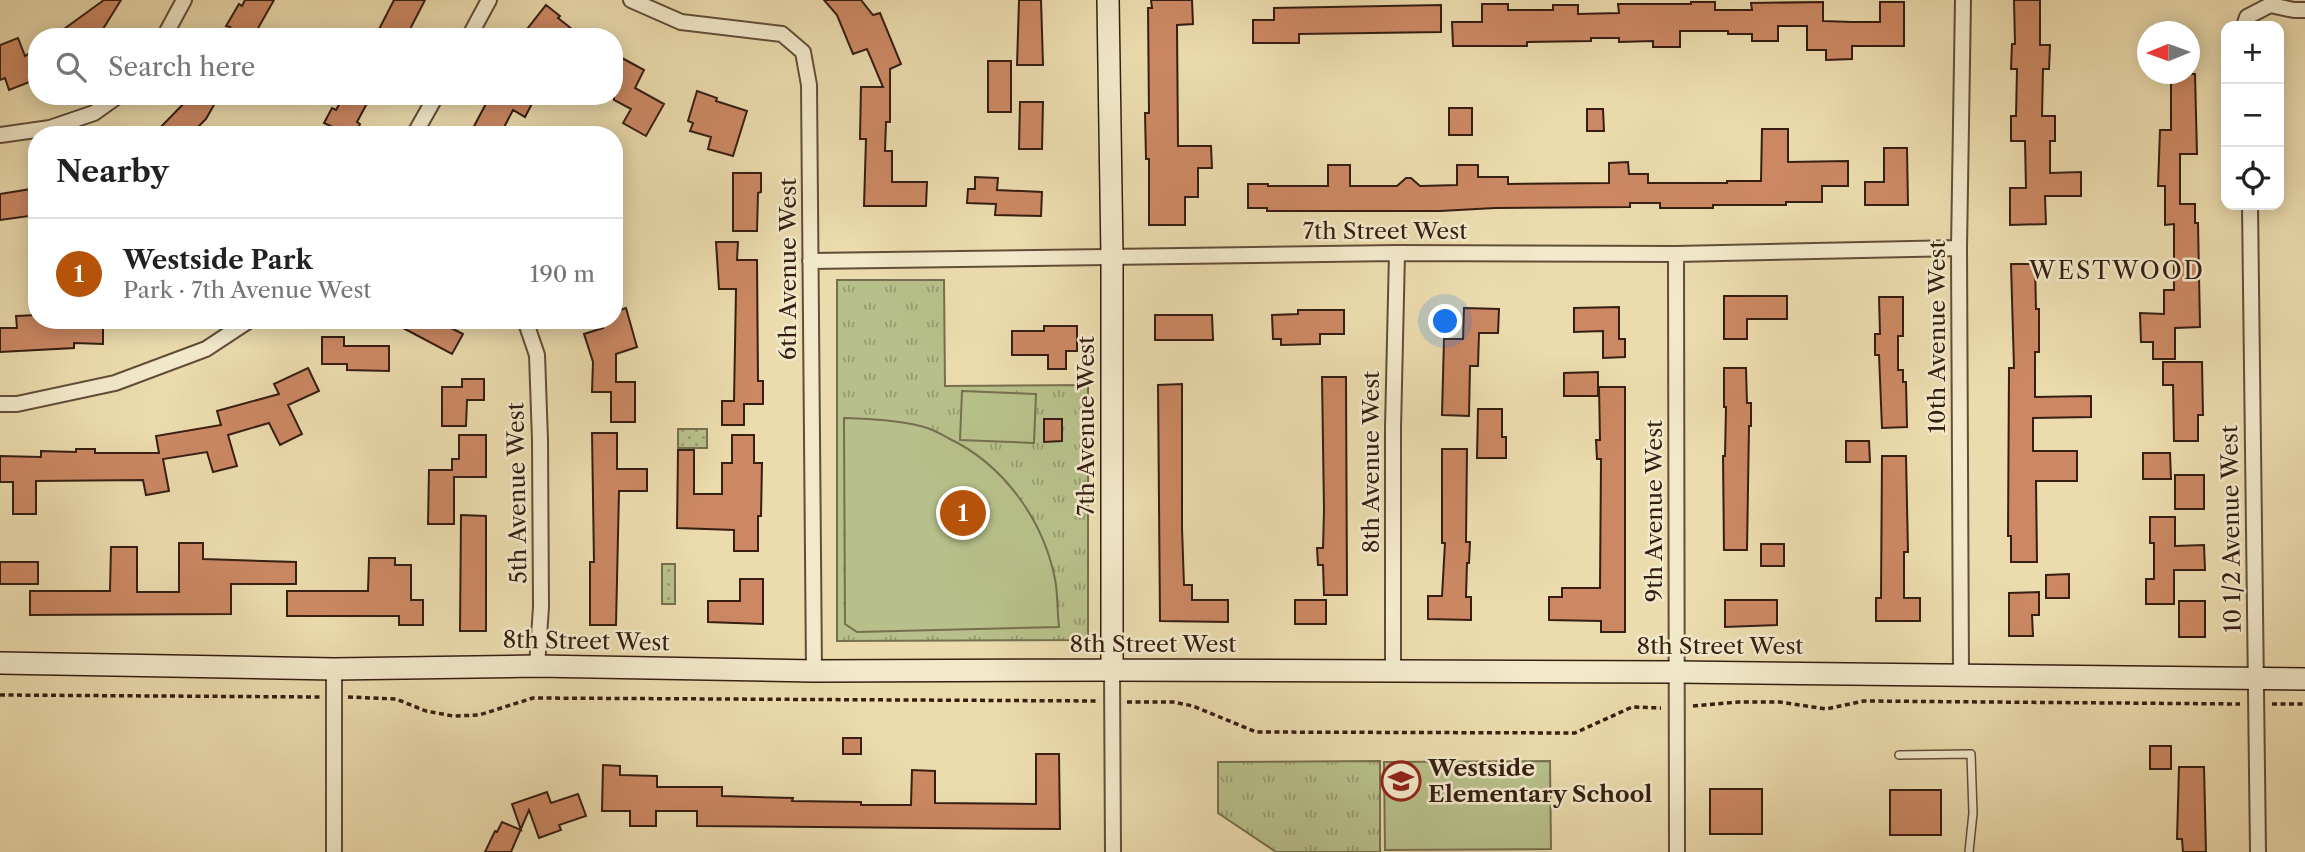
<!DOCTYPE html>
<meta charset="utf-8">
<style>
:root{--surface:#fff;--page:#f6f6f6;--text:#222;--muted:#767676;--line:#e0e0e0;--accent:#b45309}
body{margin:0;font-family:"Libre Caslon Text",serif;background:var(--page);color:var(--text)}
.controls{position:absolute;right:21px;top:21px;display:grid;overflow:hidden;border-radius:14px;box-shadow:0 4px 18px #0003}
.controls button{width:63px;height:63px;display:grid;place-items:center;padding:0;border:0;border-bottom:2px solid var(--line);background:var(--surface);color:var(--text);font:35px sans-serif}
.compass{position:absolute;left:2137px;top:21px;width:63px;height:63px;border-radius:50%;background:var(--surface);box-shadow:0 4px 18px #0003;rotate:269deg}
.you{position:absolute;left:1446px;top:322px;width:24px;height:24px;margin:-18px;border:5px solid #fff;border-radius:50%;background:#1a73e8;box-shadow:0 0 0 10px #1a73e833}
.badge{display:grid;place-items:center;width:46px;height:46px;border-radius:50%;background:var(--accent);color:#fff;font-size:23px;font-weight:700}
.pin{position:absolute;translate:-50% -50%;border:4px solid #fff;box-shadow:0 2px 7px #0006}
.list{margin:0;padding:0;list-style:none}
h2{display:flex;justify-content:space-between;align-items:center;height:91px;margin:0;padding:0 28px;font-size:30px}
h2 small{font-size:23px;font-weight:400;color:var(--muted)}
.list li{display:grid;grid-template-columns:46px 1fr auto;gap:21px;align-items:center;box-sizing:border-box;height:112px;padding:0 28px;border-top:2px solid var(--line)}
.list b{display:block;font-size:26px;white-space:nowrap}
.list p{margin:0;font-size:23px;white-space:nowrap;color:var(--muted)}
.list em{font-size:23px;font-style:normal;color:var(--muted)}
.icon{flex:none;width:38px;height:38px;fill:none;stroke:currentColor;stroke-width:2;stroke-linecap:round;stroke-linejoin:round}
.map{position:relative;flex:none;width:2305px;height:852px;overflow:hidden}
.search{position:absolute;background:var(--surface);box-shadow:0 4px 18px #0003;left:28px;top:28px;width:595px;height:77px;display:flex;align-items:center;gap:18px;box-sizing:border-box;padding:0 24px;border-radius:28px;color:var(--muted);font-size:26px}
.panel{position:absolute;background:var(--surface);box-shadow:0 4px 18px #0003;left:28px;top:126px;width:595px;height:203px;border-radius:28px}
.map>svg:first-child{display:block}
</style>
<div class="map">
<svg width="2305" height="852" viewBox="0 0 2305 852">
<defs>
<pattern id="grass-tufts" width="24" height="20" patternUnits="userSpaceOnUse" patternTransform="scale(1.75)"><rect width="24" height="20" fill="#b7c08a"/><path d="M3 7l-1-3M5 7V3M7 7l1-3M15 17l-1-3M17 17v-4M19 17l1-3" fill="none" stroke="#969b6f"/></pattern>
<pattern id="garden-dots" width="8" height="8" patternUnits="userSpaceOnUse" patternTransform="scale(1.75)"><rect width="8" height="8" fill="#b7c08a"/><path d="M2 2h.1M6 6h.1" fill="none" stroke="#969b6f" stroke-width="1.8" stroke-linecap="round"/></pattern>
</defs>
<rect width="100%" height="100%" fill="#ebdbad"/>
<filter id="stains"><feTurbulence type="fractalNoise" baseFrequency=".00286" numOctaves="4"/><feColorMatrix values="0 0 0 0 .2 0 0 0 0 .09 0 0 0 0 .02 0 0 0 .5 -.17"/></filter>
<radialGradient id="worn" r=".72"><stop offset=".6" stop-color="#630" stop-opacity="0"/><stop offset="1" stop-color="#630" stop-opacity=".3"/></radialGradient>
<path fill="url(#grass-tufts)" stroke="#766f4e" stroke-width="2" d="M837,280H944L945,386L1088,385V640L837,641Z
M1380,761V852H1276L1218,813V762Z"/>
<path fill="url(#garden-dots)" stroke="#766f4e" stroke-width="2" d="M678,429H707V448H678Z
M662,564H675V604H662Z"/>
<path fill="#b7c08a" stroke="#766f4e" stroke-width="2" d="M962,391L1036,394L1034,443L960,440Z
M844,418C870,419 898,420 924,427C932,429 941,434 948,438C1003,464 1043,519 1055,579C1058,594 1057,611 1059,627L857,632L845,624Z
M1550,761L1551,849L1385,850L1384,762Z"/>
<path fill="#cb8863" stroke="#361e12" stroke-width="2" d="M104,0H121L98,37H53Z
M245,0H274L253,37H224L230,27L226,26L239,4L242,6Z
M394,0H425L406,37H375Z
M824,0H861L873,15L880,13L901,64L890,69V122H886L885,151H892V182H927L926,206H864L866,139H860L861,87H883L867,49L853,54L837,15Z
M1019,0H1041L1043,65H1017Z
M1151,0H1192L1193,24L1177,25L1178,146H1211L1212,168H1198V197H1185V225H1149V159H1146L1145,113H1149L1148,8H1152Z
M2014,0H2040V45H2050L2049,69H2043L2042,116H2055V141H2050V173L2081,172V196H2045L2046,224L2010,225V188H2026L2025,141H2011V116H2016L2017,69H2011L2012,44H2015Z
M1691,2H1715V10H1752L1751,3L1823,2V21L1852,22H1880V2H1904V46H1852V59L1826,60V50H1807V26H1778V41H1752V34H1728V31H1680V47H1653V41L1619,42V38H1591V41L1527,42V46H1453L1452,22H1482V4H1508V10H1553V5H1578V14L1619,13L1618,4H1691Z
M546,5L560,16L558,18L582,37H538L528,28Z
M1441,5V32L1299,34V43H1253V20H1274V8Z
M18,38L25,56L37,48V79L9,90L5,78L0,80V45Z
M622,58L644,70L635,88L664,104L646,136L623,123L631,109L614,100V71Z
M988,61H1011V112H988Z
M2171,74H2195L2197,154H2180V204H2195V223H2198L2200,327L2175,328V359H2153V342H2141L2140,313L2164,314V290H2174V224L2165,225V186H2158L2160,130H2171Z
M697,91L717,98L716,101L747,111L733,156L708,149L711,137L690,131L693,123L688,121Z
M191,96H219L206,119L190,135H153Z
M344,96H371L357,122L360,124L354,135H332L335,128L324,123L332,108L336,110Z
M487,96H536L525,117L513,110L500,135H480L472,130L489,98Z
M1020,102H1043L1042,149H1019Z
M1449,108H1472V135H1449Z
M1587,109H1603L1604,131H1587Z
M1762,129H1788V162L1848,161V186H1822V202H1786V205H1713V208H1660V203H1630V207L1495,208L1440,211H1267V208H1248V184H1268V186H1328V165H1350V186H1397L1406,178H1411L1420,186L1457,185V165H1478V177H1508V184L1609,183V163L1628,162L1629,174H1648V183H1727V181H1761Z
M1884,148H1907L1908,205H1865V182H1884Z
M733,173H761V192L758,193L757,231H733Z
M975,177L998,178L997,190L1042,192L1041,216L995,215L996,204L967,203L968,189H975Z
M37,188V215L0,220V194Z
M716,242H738L737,260H757L758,381H763V404H744V425H722V401H734L736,289H719Z
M2011,264H2035L2036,309H2039V352H2035V397L2091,396V417L2033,418V451H2077V481H2036L2037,562H2011V536H2008L2009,368H2014Z
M1724,296H1787V319H1747V339H1724Z
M1879,297H1903V336H1898V370H1903V382H1906L1907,427L1882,428L1879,355H1875V334H1880Z
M1619,307V339H1625V357L1603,358V331L1574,332V308Z
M626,308L637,347L616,354V382H635V422H611V392H592L593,362L584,334L603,328L601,320H614V312Z
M1464,308L1499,309L1498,333H1479L1478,366H1470L1469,416L1442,415L1444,339H1463Z
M1298,310H1344V334H1320V344L1281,345V339H1273L1272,315L1298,314Z
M37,315V320H103V344L74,343V348L0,352V328H17L16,316Z
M1155,315H1212L1213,340H1155Z
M388,320H450L447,326L463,334L452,354Z
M1044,326H1077V351H1066V369H1048V355H1012V331H1044Z
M322,337H344V346H389V371L347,370V364H322Z
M2163,362H2202L2203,415H2198V441H2174L2173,385H2163Z
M308,368L319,391L288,405L302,434L280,445L269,423L228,435L237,466L213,472L207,452L163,459L169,491L146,495L143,480L36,481V514H13V482H0V456L41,457V451L76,452V449H95V453H159L156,436L221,425L217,411L279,394L274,384Z
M1724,368H1746L1747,403H1751V426H1749L1747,550H1724L1723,456H1725L1726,407H1724Z
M1598,372V396H1564V373Z
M1322,377H1346L1347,595H1324L1323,565H1318L1317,548H1323L1324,510Z
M462,379H484V400H467L466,426H442V387H462Z
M1182,384V528L1184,585H1192V600H1228V622L1160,621L1158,385Z
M1599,387H1625V632H1601V621L1549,620V597H1562V588H1600L1601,459H1597L1596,440H1600Z
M1478,409H1502V437H1506V458H1477Z
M1044,419H1062V441L1044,442Z
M592,433H617V469H647V491H619L616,625H590V562H594Z
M459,435H486V477H454V524H428L429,470H452V459H459Z
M732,435H754V463H762L761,516H758V551H734V530L677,528L678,450H694V494H722V463H732Z
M1846,441H1869L1870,462H1846Z
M1442,449H1467L1466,542H1470L1469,563H1467L1466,597H1471V620L1428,619V596H1442L1445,543H1442Z
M2143,453H2170L2171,479H2143Z
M1882,456H1906L1908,552H1904V598H1920V621H1876V598H1881Z
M2175,475H2204V509H2175Z
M461,515L486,516V631H460Z
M2150,517H2175V546L2204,545L2205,570H2174V604H2146V579H2154V543H2150Z
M179,543H203V559L296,562V584H231V614L30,615V591H110L111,547H137V592H179Z
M1761,544H1784V566H1761Z
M369,558H395V565H411V600H423V625H399V616H287V591H368Z
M0,562H38V584H0Z
M2069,574V598H2046V575Z
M740,579H763V624L708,622V601H740Z
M2039,592V615H2032L2033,636H2009V593Z
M1295,600H1326V624H1295Z
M1725,600H1777V625L1725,627Z
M2179,601H2205V637H2179Z
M843,738H861V754H843Z
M2150,746H2171V769H2150Z
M1036,754H1059L1060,829L697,826V811H656V826H630V811H602L603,765L620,766V775L657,776V787H722V796L793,798L792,801L861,802V805H911L912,770L935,771V803L1036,804Z
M2179,767H2204L2206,852H2183L2182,839H2177Z
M1710,789H1762V834H1710Z
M1890,790H1941V835H1890Z
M547,792L551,803L578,794L586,816L559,825L561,830L539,838L529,810L511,852H485L495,831L497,832L502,822L521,830L512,804Z"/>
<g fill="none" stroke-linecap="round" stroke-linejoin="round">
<g stroke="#634d39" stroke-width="10">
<path id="lane" d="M1899,755L1971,754L1973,813L1969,852"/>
</g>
<g stroke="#634d39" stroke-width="18">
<path id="street" d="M631,0L681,22L782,34L803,52L809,85L814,671
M2244,26L2247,17L2270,5L2294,10H2305
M164,37L184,0
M469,37L489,0
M0,135L50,128L94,113L118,96
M414,135L436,96
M2250,205L2258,852
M1676,254L1677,852
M810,261L1397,253L1676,254L1959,248
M525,320L537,355L540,440L541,607L537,666
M0,404H17L115,383L206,349L250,320
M1112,670L1113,852
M1393,671V428L1397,253
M1961,674L1959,248L1963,0
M334,852V669"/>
</g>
<g stroke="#361e12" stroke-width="24">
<path id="secondary" d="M1108,0L1112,257V670
M0,663L334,669L537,666L814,671L1112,670L1677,672L2305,679"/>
</g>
<path stroke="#361e12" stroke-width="3.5" stroke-dasharray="5 3.5" stroke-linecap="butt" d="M0,695L320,697
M348,697L396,699L426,711L453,716L479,715L533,698L1098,701
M1127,702H1173L1193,706L1256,732L1575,733L1632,707L1661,708
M2272,704H2305
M1693,706L1739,702H1780L1826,709L1864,701L2240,704"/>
<use href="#lane" stroke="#f2e8ca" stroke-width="7"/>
<use href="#street" stroke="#f2e8ca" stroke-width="14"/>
<use href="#secondary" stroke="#f2e8ca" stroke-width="21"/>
</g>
<defs>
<g id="school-ring" transform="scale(2.0125)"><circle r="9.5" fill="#f2e8ca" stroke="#8f2418" stroke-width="1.5"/><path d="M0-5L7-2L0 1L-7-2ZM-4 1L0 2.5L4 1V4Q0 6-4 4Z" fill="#8f2418"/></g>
</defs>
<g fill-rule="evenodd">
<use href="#school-ring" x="1401" y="781"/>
</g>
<g text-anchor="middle" stroke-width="5" stroke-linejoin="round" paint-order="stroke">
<g font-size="23" fill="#361e12" stroke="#f2e8ca">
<text x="1385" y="239">7th Street West</text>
<text transform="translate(788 269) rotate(-90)" y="8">6th Avenue West</text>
<text transform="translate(1937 337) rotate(-90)" y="8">10th Avenue West</text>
<text transform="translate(1086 426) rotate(-90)" y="8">7th Avenue West</text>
<text transform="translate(1371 462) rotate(-90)" y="8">8th Avenue West</text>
<text transform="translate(517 493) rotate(-91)" y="8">5th Avenue West</text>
<text transform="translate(1654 511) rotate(-90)" y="8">9th Avenue West</text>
<text transform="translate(2231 529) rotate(-91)" y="8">10 1/2 Avenue West</text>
<text transform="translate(586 641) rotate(1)" y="8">8th Street West</text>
<text x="1153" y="652">8th Street West</text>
<text x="1720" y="654">8th Street West</text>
</g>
<g font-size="23" font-weight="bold" fill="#361e12" stroke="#f2e8ca" text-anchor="start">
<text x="1428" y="776">Westside<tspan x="1428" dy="26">Elementary School</tspan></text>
</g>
<g font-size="24" letter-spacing="2" fill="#361e12" stroke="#f2e8ca">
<text x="2117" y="279">WESTWOOD</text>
</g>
</g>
<rect width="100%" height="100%" filter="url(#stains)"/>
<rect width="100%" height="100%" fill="url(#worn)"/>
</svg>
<div class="controls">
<button>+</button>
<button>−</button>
<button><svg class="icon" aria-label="locate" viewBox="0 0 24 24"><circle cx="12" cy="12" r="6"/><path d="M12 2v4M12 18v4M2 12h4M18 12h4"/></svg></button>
</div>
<svg class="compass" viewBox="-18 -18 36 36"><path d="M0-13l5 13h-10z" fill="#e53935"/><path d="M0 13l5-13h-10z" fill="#767676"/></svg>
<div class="you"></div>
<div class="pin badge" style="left:963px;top:513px">1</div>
<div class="search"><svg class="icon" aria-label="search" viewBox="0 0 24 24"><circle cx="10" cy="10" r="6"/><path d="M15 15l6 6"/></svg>Search here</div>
<section class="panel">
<h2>Nearby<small></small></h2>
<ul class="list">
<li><span class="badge">1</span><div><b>Westside Park</b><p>Park · 7th Avenue West</p></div><em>190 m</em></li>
</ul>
</section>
</div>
